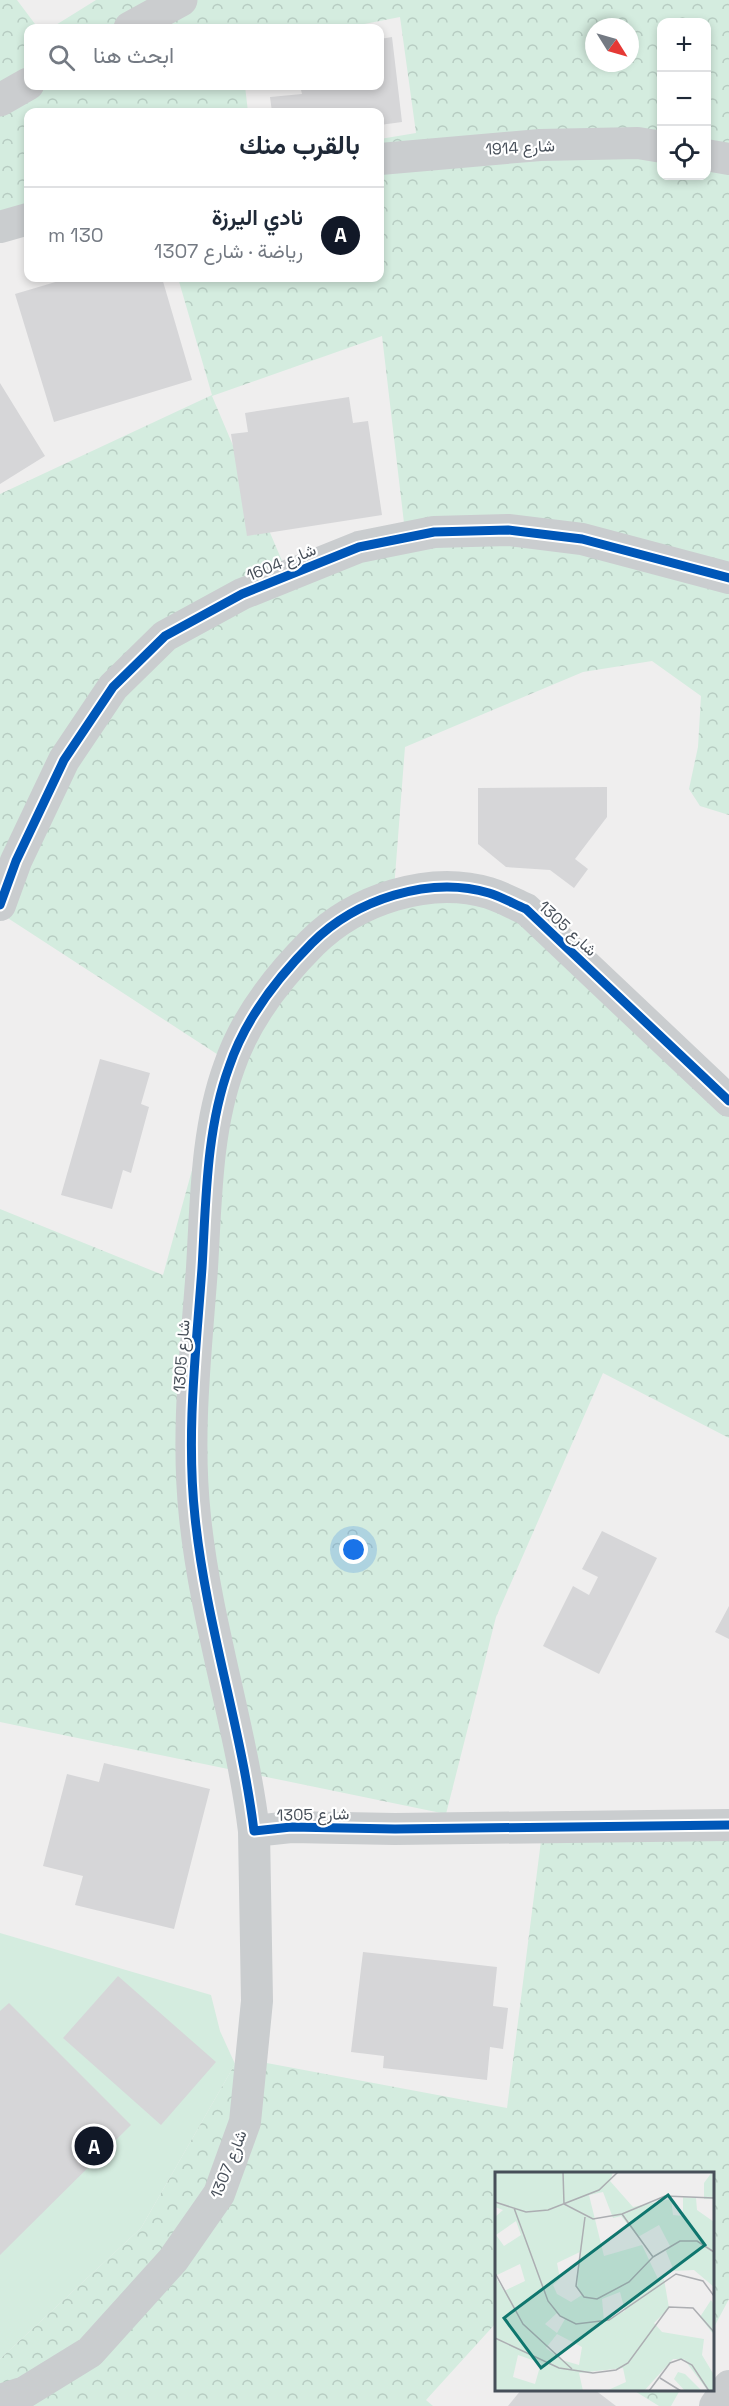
<!DOCTYPE html>
<html lang="ar">
<meta charset="utf-8">
<style>
:root{--surface:#fff;--page:#f2f2f3;--text:#1f2937;--muted:#747a83;--line:#e0e1e3;--accent:#111827}
body{margin:0;font-family:"Space Grotesk",Vazirmatn,sans-serif;background:var(--page);color:var(--text);direction:rtl}
.controls{position:absolute;right:18px;top:18px;display:grid;overflow:hidden;border-radius:12px;box-shadow:0 3px 9px #0003}
.controls button{width:54px;height:54px;display:grid;place-items:center;padding:0;border:0;border-bottom:2px solid var(--line);background:var(--surface);color:var(--text);font:30px sans-serif}
.compass{position:absolute;left:585px;top:18px;width:54px;height:54px;border-radius:50%;background:var(--surface);box-shadow:0 3px 9px #0003;rotate:127deg}
.you{position:absolute;left:354px;top:1550px;width:21px;height:21px;margin:-15px;border:4px solid #fff;border-radius:50%;background:#1a73e8;box-shadow:0 0 0 9px #1a73e833}
.badge{display:grid;place-items:center;width:39px;height:39px;border-radius:50%;background:var(--accent);color:#fff;font-size:20px;font-weight:700}
.pin{position:absolute;translate:-50% -50%;border:3px solid #fff;box-shadow:0 2px 6px #0006}
.list{margin:0;padding:0;list-style:none}
h2{display:flex;justify-content:space-between;align-items:center;height:78px;margin:0;padding:0 24px;font-size:26px}
h2 small{font-size:20px;font-weight:400;color:var(--muted)}
.list li{display:grid;grid-template-columns:39px 1fr auto;gap:18px;align-items:center;box-sizing:border-box;height:96px;padding:0 24px;border-top:2px solid var(--line)}
.list b{display:block;font-size:22px;white-space:nowrap}
.list p{margin:0;font-size:20px;white-space:nowrap;color:var(--muted)}
.list em{font-size:20px;font-style:normal;color:var(--muted)}
.icon{flex:none;width:33px;height:33px;fill:none;stroke:currentColor;stroke-width:2;stroke-linecap:round;stroke-linejoin:round}
.map{position:relative;flex:none;width:729px;height:2406px;overflow:hidden;direction:ltr}
.search{position:absolute;background:var(--surface);box-shadow:0 3px 9px #0003;left:24px;top:24px;width:360px;height:66px;display:flex;align-items:center;gap:15px;box-sizing:border-box;padding:0 21px;border-radius:12px;color:var(--muted);font-size:22px}
.panel{position:absolute;background:var(--surface);box-shadow:0 3px 9px #0003;left:24px;top:108px;width:360px;height:174px;border-radius:12px;direction:rtl}
.map>svg:first-child{display:block}
</style>
<div class="map">
<svg width="729" height="2406" viewBox="0 0 729 2406">
<defs>
<pattern id="forest-crowns" width="20" height="18" patternUnits="userSpaceOnUse" patternTransform="scale(1.5)"><rect width="20" height="18" fill="#d4ecdf"/><path d="M2 6a3 3 0 1 1 6 0M12 15a3 3 0 1 1 6 0" fill="none" stroke="#b7ccc2"/></pattern>
</defs>
<rect width="100%" height="100%" fill="#efeeee"/>
<path fill="#d4ecdf" d="M0,1933L211,1995L220,2031L235,2064L141,2228L0,2359Z"/>
<path fill="url(#forest-crowns)" fill-rule="evenodd" d="M0,0H17L38,28H28V86H245L248,112H28V224L0,233Z
M96,0H729V815L700,806L689,789L698,747L701,696L652,661L583,672L405,747L393,902L464,901L532,920L729,1101V1438L603,1373L496,1617L446,1814L0,1722V1209L163,1275L223,1058L0,913V494L212,395L178,278H380V139L416,133L400,17L344,28H51ZM662,22H706V176H662ZM594,27H630V63H594ZM382,336L406,540L285,568L212,396Z
M729,1822V2299L713,2329L712,2174H496V2323L426,2400L433,2406H0V2359L141,2228L235,2064L256,2061L507,2108L543,1825Z
M633,2390H680L671,2406H659Z"/>
<path fill="#d6d6d8" d="M392,37L402,122L380,125V112H272L270,97L302,94L300,86H380V39Z
M69,278H162L192,380L54,422L15,294Z
M0,383L45,456L0,484Z
M349,397L353,423L368,421L382,515L247,536L231,434L248,432L245,413Z
M607,787V817L575,859L588,869L574,888L550,870L506,867L478,844V788Z
M100,1059L150,1073L141,1104L149,1107L131,1173L123,1170L112,1209L61,1195Z
M602,1531L657,1558L599,1674L543,1646L573,1586L589,1595L598,1577L582,1569Z
M729,1606V1639L715,1632Z
M104,1763L210,1789L174,1929L75,1905L83,1876L43,1866L67,1774L99,1782Z
M363,1952L497,1967L493,2006L508,2008L503,2049L490,2047L487,2080L383,2068L384,2056L351,2052Z
M118,1976L216,2062L161,2125L63,2038Z
M9,2003L131,2125L0,2255V2011Z
M521,2390H595L616,2406H508Z"/>
<g fill="none" stroke-linecap="round" stroke-linejoin="round">
<path stroke="#cacdcf" stroke-width="32" d="M706,155L729,159
M380,159L540,145L638,143L662,147
M0,227L28,219
M0,905L16,861L64,760L113,687L165,636L242,594L359,547L434,532L508,530L582,539L729,578
M729,1101L526,909C514,904 502,897 489,893C429,875 355,900 312,943C277,978 245,1019 229,1067C206,1130 206,1202 202,1268C196,1351 186,1434 195,1517C206,1624 241,1726 254,1831L291,1827L395,1829L729,1825
M0,2400L25,2392L90,2352L173,2260L219,2194L245,2122L257,2001L254,1831
M715,2406L729,2386"/>
<path stroke="#cbcdcf" stroke-width="33" d="M130,28L181,0
M0,100L28,84"/>
<g stroke="#fff" stroke-width="13">
<path id="cycleway" d="M0,905L16,861L64,760L113,687L165,636L242,594L359,547L434,532L508,530L582,539L729,578
M729,1101L526,909C514,904 502,897 489,893C429,875 355,900 312,943C277,978 245,1019 229,1067C206,1130 206,1202 202,1268C196,1351 186,1434 195,1517C206,1624 241,1726 254,1831L291,1827L395,1829L729,1825"/>
</g>
<use href="#cycleway" stroke="#0057b8" stroke-width="9"/>
</g>
<g text-anchor="middle" stroke-width="4.5" stroke-linejoin="round" paint-order="stroke">
<g font-size="16" fill="#474f59" stroke="#fff">
<text transform="translate(520 147) rotate(-3)" y="6">شارع 1914</text>
<text transform="translate(281 562) rotate(-22)" y="6">شارع 1604</text>
<text transform="translate(568 928) rotate(43)" y="6">شارع 1305</text>
<text transform="translate(181 1356) rotate(-86)" y="6">شارع 1305</text>
<text transform="translate(313 1814) rotate(-1)" y="6">شارع 1305</text>
<text transform="translate(228 2164) rotate(-68)" y="6">شارع 1307</text>
</g>
</g>
<g transform="translate(495 2172)">
<rect width="219" height="219" fill="#efeeee"/>
<path d="M191,72L208,75L219,83V115L199,98L179,99L171,79L175,74Z" fill="#d4ecdf"/>
<path d="M0,0H118L115,9L138,35L176,27L178,43L188,44V25L201,26L202,38L219,50V83L208,75L175,74L164,53L143,65L126,44L118,46L108,20L94,23L109,84L147,73L164,109L169,107L174,136L159,151L167,160L209,167L207,183L219,203V219H213L189,187H178L149,219H111L131,210L128,196L84,201L88,219H0V45L8,38L0,35ZM21,49L26,63L9,74L1,63ZM85,80L82,116L87,123L76,130L62,122L58,113L65,107L62,91ZM25,92L30,109L9,119L0,104ZM125,120L130,139L109,149L107,127ZM62,141L70,147L62,161L50,152ZM62,162L87,175L84,193L67,188L51,176ZM23,183L46,191L40,212L18,205ZM217,0L219,27H209V11ZM216,128L219,133V163L205,145ZM183,200L190,202L207,219H190L179,207Z" fill="#d4ecdf" fill-rule="evenodd"/>
<path fill="none" stroke="#acaeb2" stroke-width="1.5" d="M68,0L69,32L98,47L127,42L170,24L219,26M0,30L31,40L53,38L104,18L123,0M19,36L53,129L65,144L81,152L114,148L181,102L208,109L219,124M90,45L81,114L89,125L102,127L134,110L158,85L127,42M158,85L185,69H202L219,80M0,101L28,152L77,197M0,166L64,196L98,201L121,198L133,191L174,135L198,136L219,160M165,206L186,219M154,219L175,191L186,187L197,193L214,219"/>
<path fill="#0f766e" fill-opacity="0.15" stroke="#0f766e" stroke-width="3" d="M173,23L210,73L46,196L9,146Z"/>
<rect width="219" height="219" fill="none" stroke="#474f59" stroke-width="3"/>
</g>
</svg>
<div class="controls">
<button>+</button>
<button>−</button>
<button><svg class="icon" aria-label="locate" viewBox="0 0 24 24"><circle cx="12" cy="12" r="6"/><path d="M12 2v4M12 18v4M2 12h4M18 12h4"/></svg></button>
</div>
<svg class="compass" viewBox="-18 -18 36 36"><path d="M0-13l5 13h-10z" fill="#e53935"/><path d="M0 13l5-13h-10z" fill="#747a83"/></svg>
<div class="you"></div>
<div class="pin badge" style="left:94px;top:2146px">A</div>
<div class="search"><svg class="icon" aria-label="search" viewBox="0 0 24 24"><circle cx="10" cy="10" r="6"/><path d="M15 15l6 6"/></svg>ابحث هنا</div>
<section class="panel">
<h2>بالقرب منك<small></small></h2>
<ul class="list">
<li><span class="badge">A</span><div><b>نادي اليرزة</b><p>رياضة · شارع 1307</p></div><em>130 m</em></li>
</ul>
</section>
</div>
